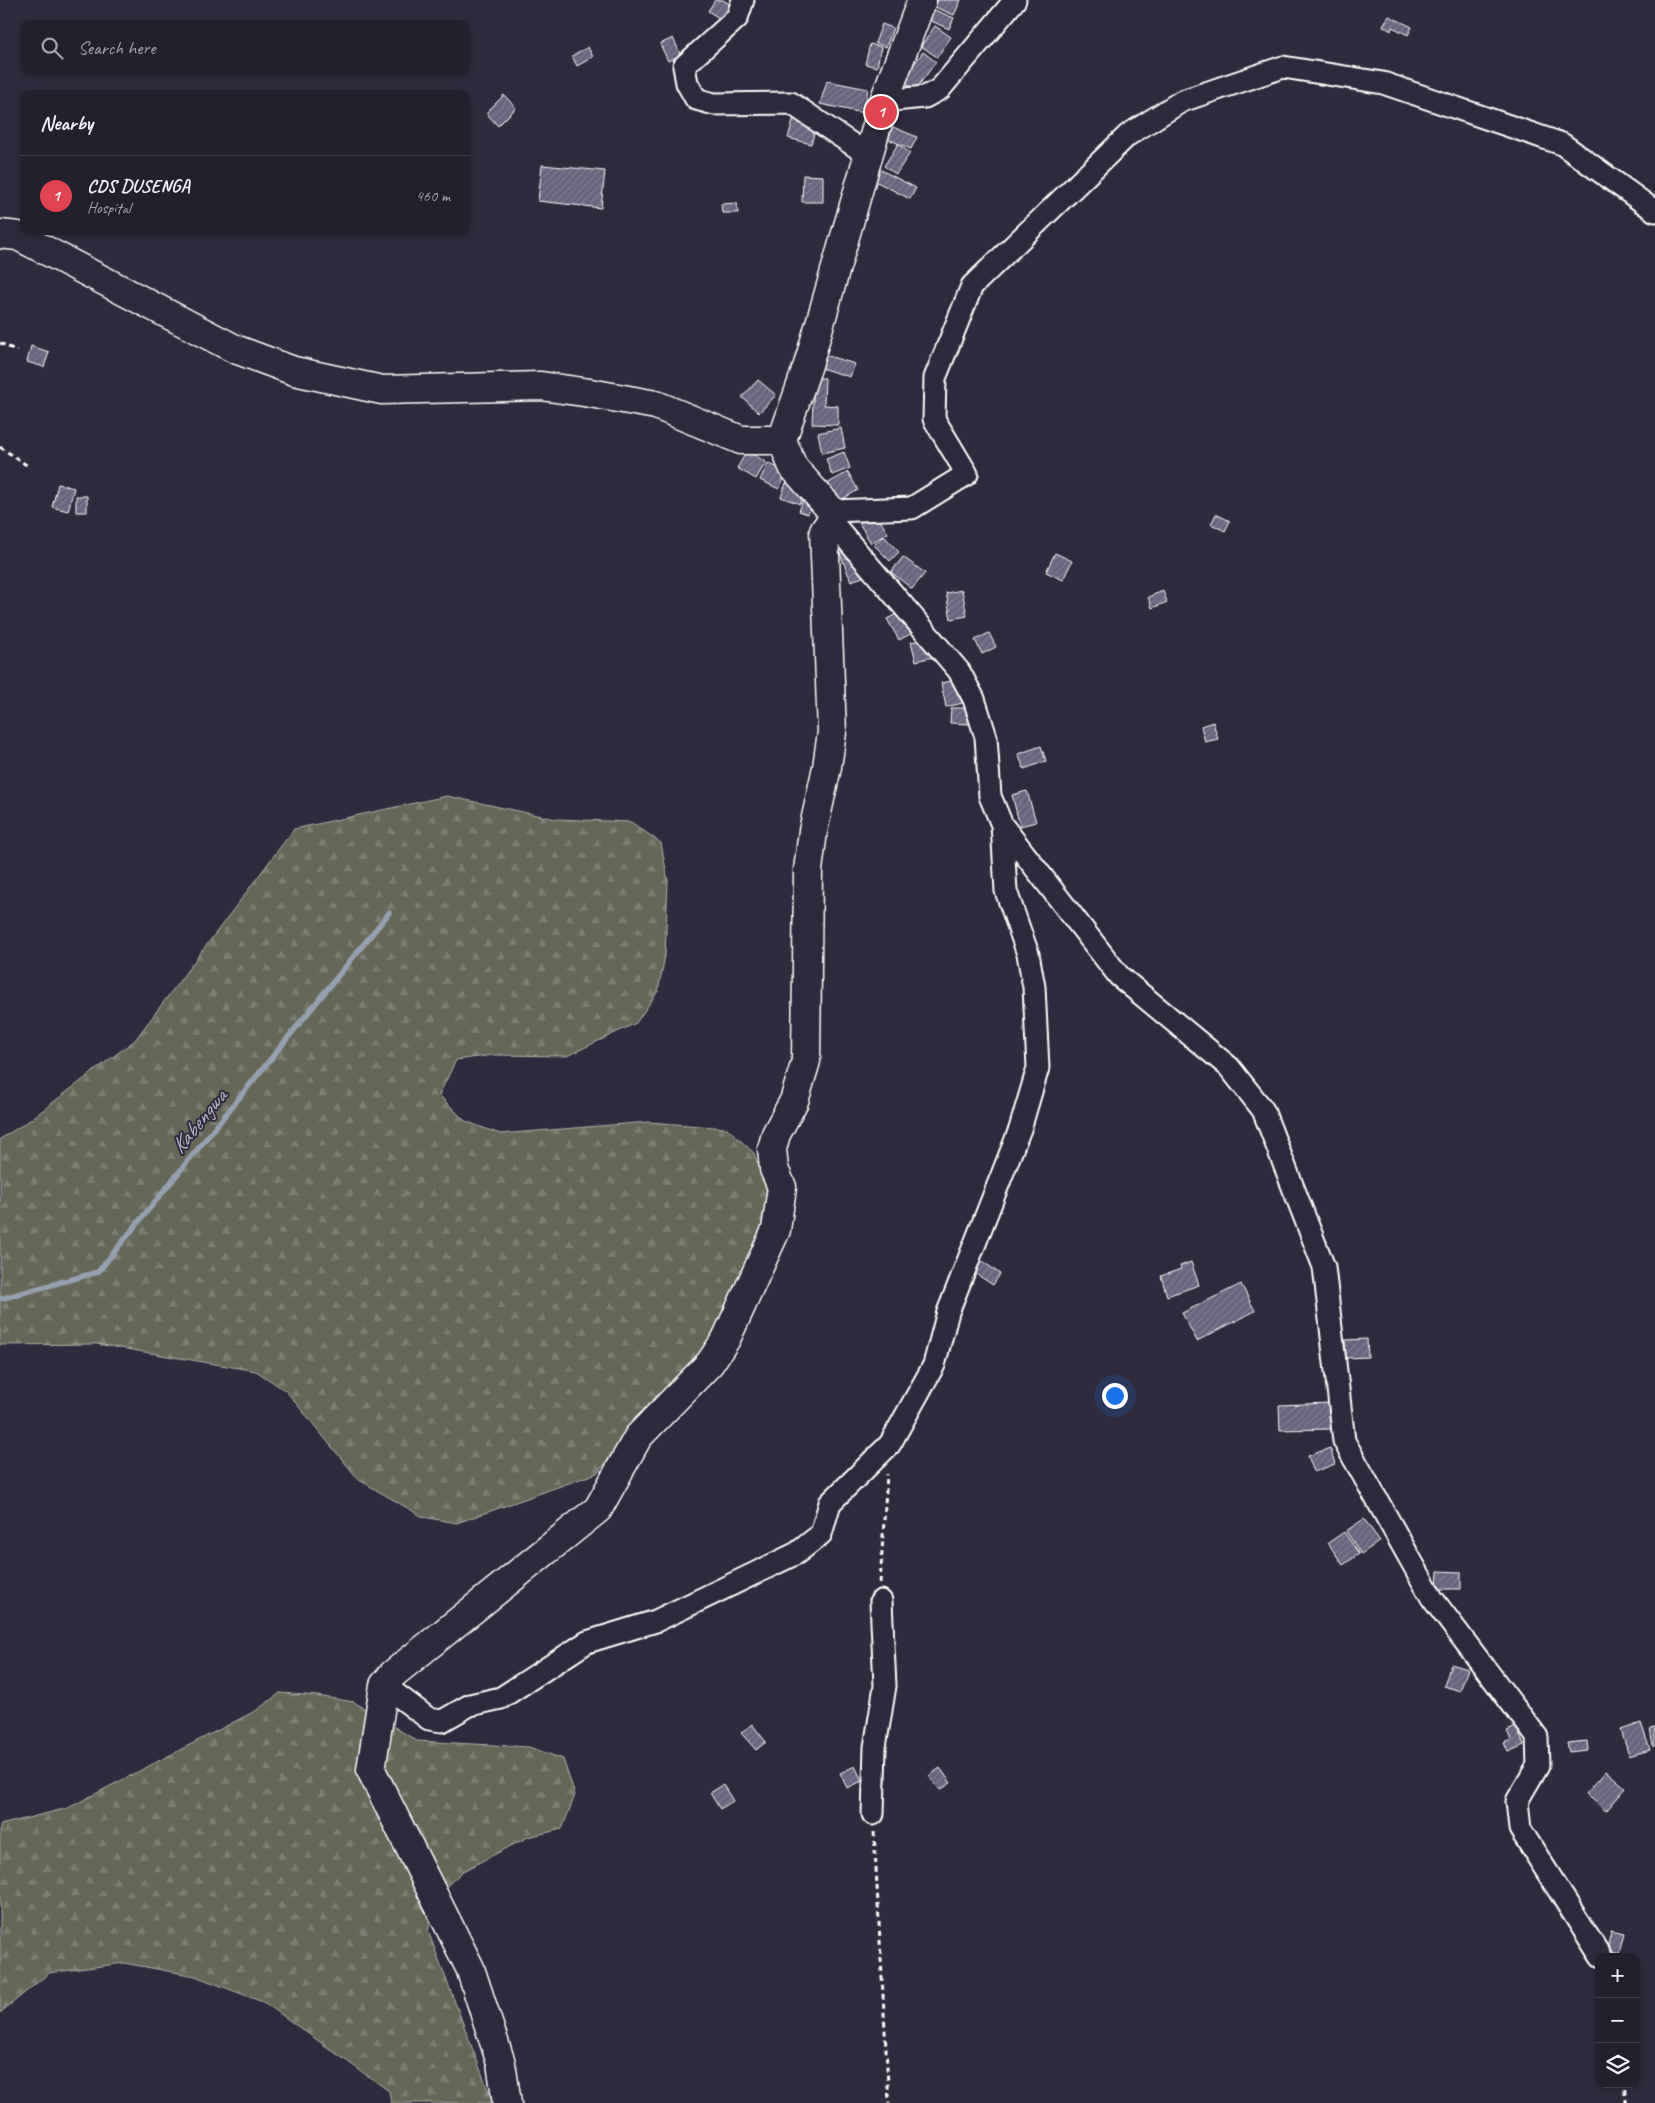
<!DOCTYPE html>
<meta charset="utf-8">
<style>
:root{--surface:#23202e;--page:#2f2d3a;--text:#f1f3f6;--muted:#a3a3aa;--line:#403e4a;--accent:#db2777}
body{margin:0;font-family:Caveat,sans-serif;background:var(--page);color:var(--text)}
.controls{position:absolute;right:15px;bottom:15px;display:grid;overflow:hidden;border-radius:10px;box-shadow:0 2px 8px #0003}
.controls button{width:45px;height:45px;display:grid;place-items:center;padding:0;border:0;border-bottom:1px solid var(--line);background:var(--surface);color:var(--text);font:25px sans-serif}
.you{position:absolute;left:1114px;top:1395px;width:18px;height:18px;margin:-12px;border:4px solid #fff;border-radius:50%;background:#1a73e8;box-shadow:0 0 0 8px #1a73e833}
.badge{display:grid;place-items:center;width:32px;height:32px;border-radius:50%;background:var(--accent);color:#fff;font-size:16px;font-weight:700}
.pin{position:absolute;translate:-50% -50%;border:2px solid #fff;box-shadow:0 1px 5px #0006}
.list{margin:0;padding:0;list-style:none}
h2{display:flex;justify-content:space-between;align-items:center;height:65px;margin:0;padding:0 20px;font-size:21px}
h2 small{font-size:16px;font-weight:400;color:var(--muted)}
.list li{display:grid;grid-template-columns:32px 1fr auto;gap:15px;align-items:center;box-sizing:border-box;height:80px;padding:0 20px;border-top:1px solid var(--line)}
.list b{display:block;font-size:19px;white-space:nowrap}
.list p{margin:0;font-size:16px;white-space:nowrap;color:var(--muted)}
.list em{font-size:16px;font-style:normal;color:var(--muted)}
.icon{flex:none;width:28px;height:28px;fill:none;stroke:currentColor;stroke-width:2;stroke-linecap:round;stroke-linejoin:round}
.map{position:relative;flex:none;width:1655px;height:2103px;overflow:hidden}
.search{position:absolute;background:var(--surface);box-shadow:0 2px 8px #0003;left:20px;top:20px;width:450px;height:55px;display:flex;align-items:center;gap:12px;box-sizing:border-box;padding:0 18px;border-radius:10px;color:var(--muted);font-size:19px}
.panel{position:absolute;background:var(--surface);box-shadow:0 2px 8px #0003;left:20px;top:90px;width:450px;height:145px;border-radius:10px}
.map>svg:first-child{display:block}
</style>
<div class="map">
<svg width="1655" height="2103" viewBox="0 0 1655 2103">
<defs>
<pattern id="forest-firs" width="22" height="20" patternUnits="userSpaceOnUse" patternTransform="scale(1.25)"><rect width="22" height="20" fill="#656759"/><path d="M5 1l3.5 6h-7zM16 11l3.5 6h-7z" fill="#7c7e72"/></pattern>
<pattern id="building-hatch" width="6" height="6" patternUnits="userSpaceOnUse" patternTransform="scale(1.25)"><rect width="6" height="6" fill="#69637e"/><path d="M-1 1l2-2M0 6l6-6M5 7l2-2" fill="none" stroke="#807a91"/></pattern>
</defs>
<rect width="100%" height="100%" fill="#2f2a3d"/>
<filter id="ink" filterUnits="userSpaceOnUse"><feTurbulence type="fractalNoise" baseFrequency=".02" numOctaves="2"/><feDisplacementMap in="SourceGraphic" scale="10" xChannelSelector="R" yChannelSelector="G"/><feConvolveMatrix kernelMatrix="1 2 1 2 8 2 1 2 1" color-interpolation-filters="sRGB"/></filter>
<g filter="url(#ink)">
<path fill="url(#forest-firs)" stroke="#b2b3ac" d="M447,796L556,819L631,822L661,843L668,881L665,956L658,991L636,1023L567,1056L494,1055L456,1060L439,1095L465,1121L500,1134L649,1122L727,1128L754,1153L766,1189L767,1228L711,1342L597,1473L457,1523L423,1517L359,1480L286,1391L256,1371L97,1344L0,1345V1139L30,1120L135,1040L294,829Z
M280,1693L317,1696L354,1702L417,1741L529,1747L563,1759L575,1795L562,1829L528,1837L463,1871L437,1895L428,1931L493,2103H391L389,2091L265,2003L195,1976L124,1963L49,1973L0,2013V1825L68,1808L257,1710Z"/>
<g fill="none" stroke-linecap="round" stroke-linejoin="round">
<path stroke="#97a0b0" stroke-width="5.5" d="M0,1299L98,1272L389,913"/>
</g>
<path fill="url(#building-hatch)" stroke="#fff" d="M715,0H723L731,5L722,20L708,11Z
M938,0H961L954,15L935,7Z
M932,9L954,18L949,29L927,19Z
M1389,16L1412,27L1408,35L1392,27L1391,31L1383,26Z
M882,24L893,28L886,47L875,43Z
M935,26L951,37L937,57L921,46Z
M673,38L681,55L668,61L660,44Z
M870,44L881,47L877,67L865,64Z
M588,47L593,57L577,66L572,56Z
M923,52L936,62L915,90L902,80Z
M827,81L868,89L863,113L820,104Z
M504,95L516,108L498,126L486,113Z
M794,117L817,123L811,144L788,138Z
M893,127L917,137L911,149L888,139Z
M898,144L910,153L896,174L884,166Z
M542,165L605,171L601,208L538,201Z
M879,169L916,188L910,199L873,180Z
M803,175L823,176V202H802Z
M737,203L738,213H722L721,204Z
M31,346L49,352L44,367L27,362Z
M825,355L855,364L850,377L821,368Z
M814,378H825L824,405L838,406V425L812,424Z
M758,380L776,395L759,413L742,397Z
M841,428L845,448L822,453L818,433Z
M747,451L766,462L756,479L737,468Z
M844,452L850,468L832,475L826,459Z
M768,463L787,472L779,489L760,480Z
M848,472L858,490L836,503L825,485Z
M786,483L805,490L800,504L781,497Z
M58,484L74,488L68,511L52,507Z
M806,493L815,496L808,514L799,511Z
M76,496H87V512H76Z
M875,513L888,533L871,543L859,523Z
M1216,514L1230,521L1225,531L1211,524Z
M884,536L899,552L890,561L874,545Z
M851,546L863,577L851,581L839,551Z
M1055,553L1072,561L1063,580L1046,572Z
M903,557L925,573L912,589L891,572Z
M962,590L967,616L951,619L946,593Z
M1163,591L1167,602L1152,608L1148,597Z
M904,610L916,631L899,640L887,619Z
M989,633L996,647L982,654L975,640Z
M930,638L933,657L916,661L911,642Z
M958,680L963,703L946,707L941,683Z
M951,708H970L969,724L950,723Z
M1213,722L1218,739L1205,742L1201,726Z
M1041,746L1046,761L1024,769L1018,754Z
M1027,791L1036,822L1020,826L1012,795Z
M978,1258L1000,1274L993,1285L970,1270Z
M1191,1262L1199,1285L1167,1296L1161,1276L1181,1269L1180,1266Z
M1241,1284L1255,1311L1197,1341L1182,1313Z
M1367,1339L1368,1357L1346,1358L1345,1340Z
M1330,1403L1331,1429L1280,1430L1279,1405Z
M1330,1448L1335,1464L1314,1472L1308,1456Z
M1364,1519L1380,1541L1361,1554L1346,1531Z
M1344,1532L1359,1554L1343,1565L1328,1543Z
M1438,1571L1461,1572V1589H1437Z
M1451,1664L1468,1669L1460,1691L1444,1686Z
M1641,1723L1650,1750L1629,1756L1621,1730Z
M752,1724L766,1742L756,1750L741,1733Z
M1516,1727L1524,1745L1508,1752L1504,1743L1511,1740L1507,1731Z
M1655,1728V1746L1653,1747L1650,1729Z
M1587,1741L1588,1750L1569,1752L1567,1743Z
M855,1766L862,1781L847,1788L840,1773Z
M940,1768L951,1783L940,1790L929,1776Z
M1606,1771L1626,1788L1606,1811L1586,1794Z
M723,1785L733,1801L720,1809L710,1793Z
M1611,1931L1624,1934L1619,1953L1607,1950Z"/>
<g fill="none" stroke-linecap="round" stroke-linejoin="round">
<g stroke="#fff" stroke-width="25">
<path id="street" d="M743,0L737,18L684,66L687,83L696,99L714,104L791,103L868,155
M884,101L925,97L940,89L1015,0
M832,511L912,508L967,474L934,419L935,378L972,286L1128,135L1182,101L1283,67L1383,83L1562,144L1655,211
M831,521L959,671L974,699L986,737L990,796L1002,825L1119,976L1229,1067L1263,1110L1324,1267L1344,1441L1432,1598L1537,1737L1538,1765L1517,1801L1520,1829L1601,1957
M384,1685L429,1719L442,1721L470,1705L501,1698L587,1642L656,1621L797,1553L821,1534L830,1503L890,1444L934,1365L948,1312L1020,1129L1038,1068L1034,987L1028,954L1006,891L1002,825
M873,1814L875,1747L885,1686L881,1601"/>
</g>
<g stroke="#fff" stroke-width="31">
<path id="secondary" d="M0,234L18,236L235,349L294,371L382,390L541,386L590,393L656,405L741,440H782L808,365L884,101L922,0
M507,2103L501,2063L470,1968L371,1770L384,1685L393,1674L598,1509L638,1437L710,1363L726,1339L776,1230L782,1187L774,1169L772,1149L776,1134L794,1101L806,1061L808,870L813,831L827,767L832,732L824,531L831,521L832,511L793,467L782,440"/>
</g>
<path stroke="#fff" stroke-width="3" stroke-dasharray="5 4" stroke-linecap="butt" d="M0,343L17,351
M0,447L28,466
M880,1583L887,1474
M874,1832L889,2103
M1626,2103V2084"/>
<use href="#street" stroke="#2f2a3d" stroke-width="21"/>
<use href="#secondary" stroke="#2f2a3d" stroke-width="28"/>
</g>
</g>
<g text-anchor="middle" stroke-width="4" stroke-linejoin="round" paint-order="stroke">
<g font-size="22" font-style="italic" fill="#b1b8c4" stroke="#2f2a3d">
<text transform="translate(198 1121) rotate(-51)" y="8">Kabengwa</text>
</g>
</g>
</svg>
<div class="controls">
<button>+</button>
<button>−</button>
<button><svg class="icon" aria-label="layers" viewBox="0 0 24 24"><path d="M12 4l9 5-9 5-9-5zM3 14l9 5 9-5"/></svg></button>
</div>
<div class="you"></div>
<div class="pin badge" style="left:881px;top:112px;background:#e0444e">1</div>
<div class="search"><svg class="icon" aria-label="search" viewBox="0 0 24 24"><circle cx="10" cy="10" r="6"/><path d="M15 15l6 6"/></svg>Search here</div>
<section class="panel">
<h2>Nearby<small></small></h2>
<ul class="list">
<li><span class="badge" style="background:#e0444e">1</span><div><b>CDS DUSENGA</b><p>Hospital</p></div><em>460 m</em></li>
</ul>
</section>
</div>
